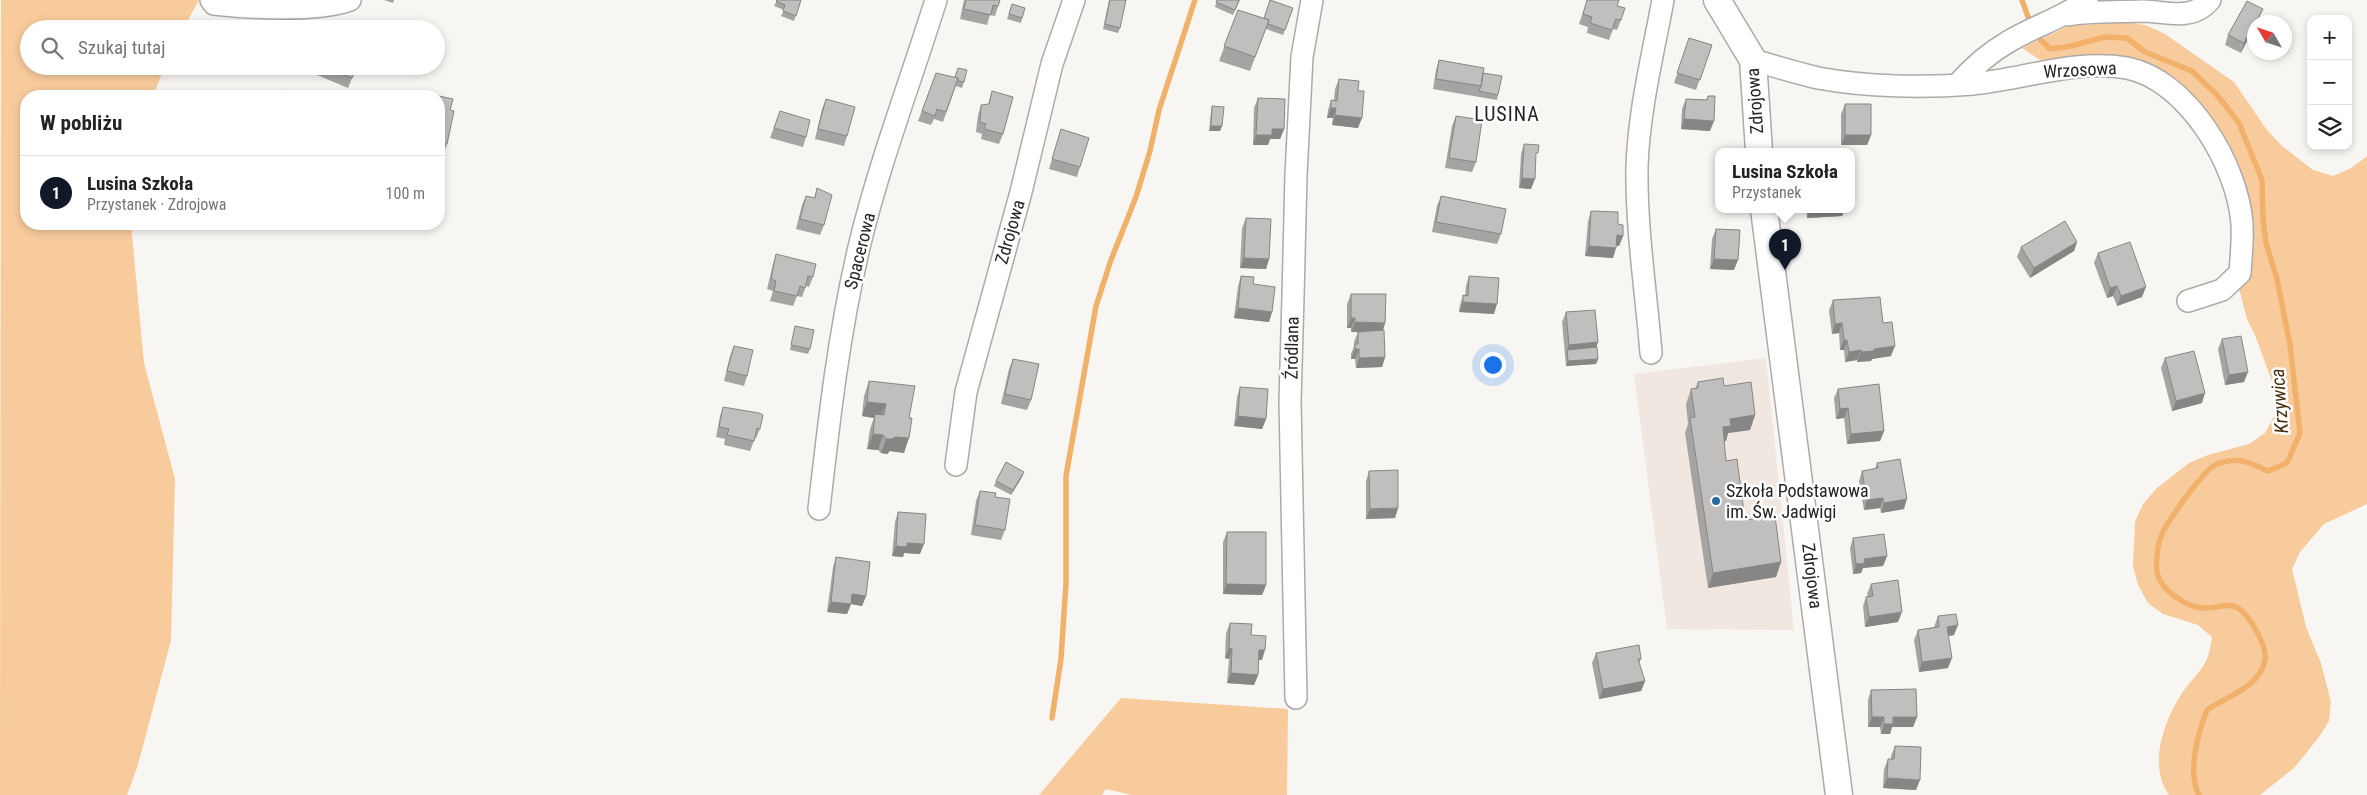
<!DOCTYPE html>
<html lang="pl">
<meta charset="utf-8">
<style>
:root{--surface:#fff;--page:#f2f2f2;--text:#222;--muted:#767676;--line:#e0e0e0;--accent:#111827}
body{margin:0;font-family:"Roboto Condensed",sans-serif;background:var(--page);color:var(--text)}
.controls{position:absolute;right:15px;top:15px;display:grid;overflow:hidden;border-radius:10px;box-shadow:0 2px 8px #0003}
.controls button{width:45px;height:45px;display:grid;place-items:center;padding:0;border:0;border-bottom:1px solid var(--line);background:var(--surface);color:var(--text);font:25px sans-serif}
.compass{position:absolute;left:2247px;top:15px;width:45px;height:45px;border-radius:50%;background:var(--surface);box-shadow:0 2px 8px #0003;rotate:309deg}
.you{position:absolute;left:1492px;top:364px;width:18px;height:18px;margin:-12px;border:4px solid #fff;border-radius:50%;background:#1a73e8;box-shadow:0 0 0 8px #1a73e833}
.badge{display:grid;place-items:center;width:32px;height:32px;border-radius:50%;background:var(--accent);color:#fff;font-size:16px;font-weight:700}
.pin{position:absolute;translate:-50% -41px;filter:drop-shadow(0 1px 2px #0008)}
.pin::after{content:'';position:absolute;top:26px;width:18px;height:15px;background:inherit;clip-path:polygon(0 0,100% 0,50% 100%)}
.popup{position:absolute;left:1715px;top:148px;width:140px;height:65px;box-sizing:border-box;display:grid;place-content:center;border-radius:10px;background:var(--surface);filter:drop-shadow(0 1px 4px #0005);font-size:16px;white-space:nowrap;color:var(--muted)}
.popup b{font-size:19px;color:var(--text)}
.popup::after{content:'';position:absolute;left:50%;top:100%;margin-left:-10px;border:10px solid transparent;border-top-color:var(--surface)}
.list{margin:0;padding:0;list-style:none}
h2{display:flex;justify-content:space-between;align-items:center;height:65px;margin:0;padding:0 20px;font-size:21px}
h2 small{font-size:16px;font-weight:400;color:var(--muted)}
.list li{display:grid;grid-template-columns:32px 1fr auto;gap:15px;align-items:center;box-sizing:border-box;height:75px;padding:0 20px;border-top:1px solid var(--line)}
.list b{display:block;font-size:19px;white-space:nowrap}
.list p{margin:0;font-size:16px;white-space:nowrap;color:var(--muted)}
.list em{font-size:16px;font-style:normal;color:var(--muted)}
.icon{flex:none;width:28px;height:28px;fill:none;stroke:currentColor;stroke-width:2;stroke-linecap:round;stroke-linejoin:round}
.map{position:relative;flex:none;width:2367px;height:795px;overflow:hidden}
.search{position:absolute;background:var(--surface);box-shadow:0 2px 8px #0003;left:20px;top:20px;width:425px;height:55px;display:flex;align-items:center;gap:12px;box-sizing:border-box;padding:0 18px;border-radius:28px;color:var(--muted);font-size:19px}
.panel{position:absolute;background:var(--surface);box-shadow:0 2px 8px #0003;left:20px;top:90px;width:425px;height:140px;border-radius:20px}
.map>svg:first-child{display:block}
</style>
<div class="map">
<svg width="2367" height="795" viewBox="0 0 2367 795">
<rect width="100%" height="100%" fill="#f8f6f3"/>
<path fill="#f0e8e0" d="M1766,358L1794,630L1667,629L1634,374Z"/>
<path fill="#f8cb9c" d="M1,0H199L183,29H29V66H165L153,96H26V224H131L144,363L175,479L171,640L138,765L127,795H0Z
M2129,22L2148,26L2165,34L2234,82L2267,130L2281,145L2313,170L2333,176L2351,168L2367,156V504L2324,524L2300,552L2292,569L2306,627L2321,663L2331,702L2329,721L2319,737L2294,768L2260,795H2169C2147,765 2165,718 2184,690C2192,679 2204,669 2208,656C2210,650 2211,643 2212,637L2198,625L2163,614L2148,603L2138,585L2133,566L2135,522L2143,504L2157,488L2189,463L2208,455L2249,444L2265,433L2275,415L2277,395L2255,335L2247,319L2237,281L2225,158L2167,82L2043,62L2022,48L2068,26Z
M1121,698L1288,709L1287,795H1132L1106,789L1102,795H1039Z"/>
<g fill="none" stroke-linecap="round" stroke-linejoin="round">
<path stroke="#f1b16b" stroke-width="5.5" d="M2022,0L2031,25
M2035,34L2050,49L2071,46L2105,37L2127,38L2145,52L2192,71L2217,95L2239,123L2262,180L2263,219L2266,243L2277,279L2290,345L2300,433L2287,463L2268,471C2248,462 2240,456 2217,464C2204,469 2165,524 2160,539C2157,546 2156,565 2157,573C2161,590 2186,607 2203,608C2212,609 2224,604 2233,606C2247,609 2267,645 2265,659C2261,687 2227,696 2207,710C2198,733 2187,771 2199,795
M1052,718L1061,659L1066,583V476L1096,306L1111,260L1136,197L1150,151L1159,110L1195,0"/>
<g stroke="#adaaa8" stroke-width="24">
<path id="minor" d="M211,0L214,4C248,8 319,12 350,0
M2067,15C2091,11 2116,12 2141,11C2165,11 2192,22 2210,0
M1753,60C1774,66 1796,73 1818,78C1866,87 1925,88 1973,84C2025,79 2075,59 2127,68C2188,80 2238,166 2242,224C2243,240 2241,257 2240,273L2222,290L2188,301
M1958,84C1972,68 1989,53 2008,42C2034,26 2063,18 2087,0
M1651,353C1646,291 1636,228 1637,166C1639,110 1653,54 1663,0
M956,465L966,392L1021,192L1052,64L1074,0
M819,509C829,420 839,331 860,243C880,161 911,80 936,0
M1296,698L1290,401L1293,297L1296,175L1302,57L1312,0"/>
</g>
<g stroke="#adaaa8" stroke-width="29">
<path id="tertiary" d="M1717,0L1753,60L1759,151
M1764,209L1839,795"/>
</g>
<use href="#minor" stroke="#fff" stroke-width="21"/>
<use href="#tertiary" stroke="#fff" stroke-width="26"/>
</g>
<path fill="#a6a4a3" d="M384,0H394L393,3Z
M777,0H801L794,21L781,16L784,10L774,6Z
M964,0H1000L995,16L990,15L987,25L960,19Z
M1109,0H1126L1120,28L1118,33L1103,29Z
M1217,0H1240L1233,15L1215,7Z
M1587,0L1617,6L1621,20L1617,30L1613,29L1609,40L1587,33L1588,27L1579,24Z
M1012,4L1025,8L1021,23L1007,19Z
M1293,8L1283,35L1266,29L1250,71L1219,61L1238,10L1264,18Z
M2263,9L2257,22H2254L2241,53L2225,45L2228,35Z
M1689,38L1712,45L1696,90L1674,83Z
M1439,60L1483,73L1498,95L1497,100L1433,89L1436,70Z
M320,66H357L348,88L317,75Z
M936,73L964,82L962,88L956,86L943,122L934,119L931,125L918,121Z
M1339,79L1358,91V128L1332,125L1333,118H1327L1328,110L1331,100L1334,101L1335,89Z
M992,91L1003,134L999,144L981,139L982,134L976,132L978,115L981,105H988Z
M439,96L450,110L447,144L443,154L439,153Z
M1708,96L1710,131L1681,129L1682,109L1686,99L1706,100Z
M1258,98L1284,129L1280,139H1270L1268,145H1253L1254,108Z
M826,99L847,136L844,146L815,139L822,109Z
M1845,104L1871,135L1867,145H1841V114Z
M1212,106L1220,131H1209L1211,111Z
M780,111L806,137L803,147L770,138Z
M1456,116L1476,162L1472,172L1445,168L1452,126Z
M1061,129L1080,167L1077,177L1049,169Z
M1524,144L1535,162L1531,189L1519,188L1521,154Z
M817,188L824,225L820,235L796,229L802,205L806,196L814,198Z
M1441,196L1501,234L1497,244L1432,232L1437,206Z
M1806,209H1845L1842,216L1807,218Z
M1591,211L1618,224L1623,236L1619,246H1616L1613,258L1585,256L1588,221Z
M1246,218L1269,259L1266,269L1240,268L1242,228Z
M1716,229L1734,270L1710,269L1712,239Z
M2077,242L2074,251L2030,278L2017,257L2021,247Z
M2098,253L2142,297L2117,306L2113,296L2107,298L2094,263Z
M776,254L813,277L809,287L806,286L802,297L797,296L793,306L770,301L773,291L767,289L773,264Z
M1241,276L1253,284L1272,312L1269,322L1234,318L1238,286Z
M1469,276L1494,314L1459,312L1460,305L1463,295H1465L1466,286Z
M1351,294L1385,323L1383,331L1385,357L1382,367L1356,368L1355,359H1351V354L1354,346V342L1358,332H1351V328H1347V304Z
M1833,300L1883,323L1891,356L1872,359L1871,361L1857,362V360L1845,362L1844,350H1840L1839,333L1832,334L1829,310Z
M1566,312L1597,347L1598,359L1596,364L1566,366L1562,322Z
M795,326L810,349L808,354L790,350L794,331Z
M2222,339L2244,382L2225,385L2218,349Z
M734,346L747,376L744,386L724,381L730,356Z
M2165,358L2202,403L2172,411L2161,368Z
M1013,359L1031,400L1027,410L1001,404L1009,369Z
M869,381L909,418L904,453L890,451L887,454L881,453L878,450L867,449L870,429L874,418L862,416L864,396Z
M1698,382L1724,386L1755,415L1750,430L1728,433L1726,441H1724L1726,461L1745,520L1781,562L1776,577L1708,588L1685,433L1688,424L1686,404L1691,389H1695Z
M1240,387L1266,419L1262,429L1234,426L1237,397Z
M1838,389L1884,431L1880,441L1847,444L1844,418L1836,419L1834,398Z
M723,407L760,429L756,438H755L750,451L724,445L725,439L716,437L720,416Z
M1877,463L1904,509L1881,513L1880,508L1864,510L1859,481L1862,471L1875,469Z
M1369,471L1398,508L1395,518L1366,519V481Z
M1024,472L1022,477L1011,495L994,486L996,481Z
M980,491L995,497L1005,530L1001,540L971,535L976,501Z
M898,512L920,554L904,553L903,557L892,556L895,522Z
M1227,532L1266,585L1262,595L1223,594V542Z
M1853,538L1887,556L1883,566L1863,568L1861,573L1853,574L1850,548Z
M836,557L866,596L862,606L851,604L847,614L827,612L833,567Z
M1871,584L1898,622L1865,627L1863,606L1866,597L1868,596L1867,594Z
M1938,616L1954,635L1948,636V668L1919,672L1914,640L1918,630L1934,627Z
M1230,623L1251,635L1262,660H1259L1258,675L1254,685L1227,683L1229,659L1225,658L1226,633Z
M1596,653L1641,659L1639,663L1645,681L1641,691L1599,699L1592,663Z
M1871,690L1917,717L1913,727H1892L1890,734H1881L1880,727H1868V700Z
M1895,746L1916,790L1883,788L1884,769L1888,759H1891V756Z"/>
<path fill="#878684" d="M2254,24V28L2241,53L2244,43Z
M1331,108H1336L1333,118H1327Z
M1335,115L1362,118L1358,128L1332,125Z
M1684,119L1714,121L1710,131L1681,129Z
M1211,126H1222L1220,131H1209Z
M1272,129H1284L1280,139H1270L1268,145H1253L1256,135Z
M1845,135H1871L1867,145H1841Z
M1522,178L1535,179L1531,189L1519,188Z
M1810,209H1845L1842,216L1807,218Z
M1617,235L1623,236L1619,246L1613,245Z
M2077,242L2074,251L2030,278L2034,268Z
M1589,246L1616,248L1613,258L1585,256Z
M1244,258L1269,259L1266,269L1240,268Z
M1714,259L1738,260L1734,270L1710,269Z
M2117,286L2113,296L2107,298L2110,288Z
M2146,287L2142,297L2117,306L2121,296Z
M1463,302L1497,304L1494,314L1459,312Z
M1238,308L1272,312L1269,322L1234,318Z
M1351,318H1355L1351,328H1347Z
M1355,322L1385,323L1382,333L1351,332Z
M1842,323L1839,333L1832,334L1835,324Z
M1844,340H1847L1844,350H1840Z
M1598,342L1595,352L1567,350L1569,345Z
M1895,346L1891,356L1872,359L1871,361L1857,362L1861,352L1874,349Z
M1355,349H1359L1355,359H1351Z
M1861,350L1857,360L1845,362L1849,352Z
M1385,357L1382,367L1356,368L1359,358Z
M1598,359L1596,364L1566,366L1568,361Z
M2248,372L2244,382L2225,385L2229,375Z
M2205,393L2202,403L2172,411L2176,401Z
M867,402L886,404L880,418L875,414L874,418L862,416Z
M1848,408L1844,418L1836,419L1840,409Z
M1755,415L1750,430L1728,433L1726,441L1718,442L1723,427L1730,419Z
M1238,416L1266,419L1262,429L1234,426Z
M1884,431L1880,441L1847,444L1851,434Z
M873,434L883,435L878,450L867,449Z
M895,437L909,438L904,453L890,451L887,454L881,453L886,439Z
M1024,472L1022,477L1011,495L1013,490Z
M1883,498L1880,508L1864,510L1867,500Z
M1907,499L1904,509L1881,513L1884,503Z
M1398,508L1395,518L1366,519L1370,509Z
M907,543L924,544L920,554L904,553L903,557L892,556L896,546Z
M1887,556L1883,566L1863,568L1861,573L1853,574L1856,564L1864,559Z
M1781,562L1776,577L1708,588L1713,573Z
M1226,584L1266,585L1262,595L1223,594Z
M852,594L866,596L862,606L851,604L847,614L827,612L831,602Z
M1902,612L1898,622L1865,627L1869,617Z
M1958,625L1954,635L1943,637L1947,627Z
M1229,648L1232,649L1229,659L1225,658Z
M1259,650H1265L1262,660H1256Z
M1952,658L1948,668L1919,672L1922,662Z
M1231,673L1258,675L1254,685L1227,683Z
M1645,681L1641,691L1599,699L1603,689Z
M1872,717H1884L1880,727H1868Z
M1893,717H1917L1913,727H1892L1890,734H1881L1884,724Z
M1887,778L1920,780L1916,790L1883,788Z"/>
<path fill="#c1bfbd" stroke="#878684" d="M777,0H801L796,16L783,11L785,5L776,1Z
M966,0H1000L998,6L993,5L991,15L964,9Z
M1110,0H1126L1120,28L1105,24Z
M1217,0H1239L1235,10L1216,2Z
M1270,0L1293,8L1285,30L1268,24L1269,20L1264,18Z
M1587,0H1619L1617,6L1625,8L1621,20L1616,19L1612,30L1590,23L1592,17L1583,14Z
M2247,1L2263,9L2256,22H2254V24L2244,43L2228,35Z
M1012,4L1025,8L1022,18L1009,14Z
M1238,10L1269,20L1255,57L1224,46Z
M1689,38L1712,45L1700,80L1677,73Z
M1439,60L1484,68L1481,86L1436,79Z
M324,66H357L352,78Z
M958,68L967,70L964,82L958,81V78L955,77Z
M936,73L958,78L946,112L937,109L935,116L922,111Z
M1483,73L1502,76L1498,95L1479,91L1481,86Z
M1339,79L1359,81L1358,91H1364L1362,118L1335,115L1336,108H1331V100L1337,101Z
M285,90L304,96H283Z
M992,91L1013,97L1003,134L984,129L986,124L980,122L981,105L989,104Z
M439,96L453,99L450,110L454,111L447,144L439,143Z
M1708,96H1715L1714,121L1684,119L1686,99L1707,100Z
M1258,98L1285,99L1284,129H1272V135H1256Z
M826,99L855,107L847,136L818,129Z
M1845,104H1871V135H1845Z
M1212,106L1224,107L1222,126H1211Z
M780,111L810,120L806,137L774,128Z
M1456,116L1482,120L1476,162L1449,158Z
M1061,129L1089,138L1080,167L1052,159Z
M1524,144L1539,145L1538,153H1536L1535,179L1522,178Z
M817,188L832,195L824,225L800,219L806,196L815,198Z
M1441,196L1506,209L1501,234L1436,222Z
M1591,211L1618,212V224L1623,225V236L1617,235L1616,248L1589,246Z
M1246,218L1271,219L1269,259L1244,258Z
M2065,221L2077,242L2034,268L2021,247Z
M1716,229L1740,230L1738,260L1714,259Z
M2130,242L2146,287L2121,296L2117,286L2110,288L2098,253Z
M776,254L816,264L813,277L808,276L805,288L800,286L797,296L774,291L776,281L771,279Z
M1241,276L1254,277L1253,284L1275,287L1272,312L1238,308Z
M1469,276L1499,278L1497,304L1463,302V295L1468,296Z
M1351,294H1386L1385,323L1355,322V318H1351Z
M1880,297L1883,323L1892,322L1895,346L1874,349V351L1861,352V350L1849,352L1847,340H1844L1842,323L1835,324L1833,300Z
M1595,310L1598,342L1569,345L1566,312Z
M795,326L814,330L810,349L791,345Z
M1384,330L1385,357L1359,358V349H1355V344H1358V332Z
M2241,336L2248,372L2229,375L2222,339Z
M734,346L753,350L747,376L727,371Z
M1597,347L1598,359L1568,361L1567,350Z
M2194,351L2205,393L2176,401L2165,358Z
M1013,359L1039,364L1031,400L1005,394Z
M1723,378L1724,386L1751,382L1755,415L1730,419L1731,426L1723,427L1726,461L1737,459L1745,520L1775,516L1781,562L1713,573L1690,418L1695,417L1691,389L1698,388V382Z
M869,381L915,386L909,418H912L909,438L895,437L892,439H886L883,435L873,434L875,414L884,415L886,404L867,402Z
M1879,384L1884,431L1851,434L1848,408L1840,409L1838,389Z
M1240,387L1268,389L1266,419L1238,416Z
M723,407L759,413L763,415L760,429L757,428L754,441L727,435L729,429L719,427Z
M1900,459L1907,499L1884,503L1883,498L1867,500L1862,471L1878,468L1877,463Z
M1006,462L1024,472L1013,490L996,481Z
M1398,470V508L1370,509L1369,471Z
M980,491L996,493L995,497L1010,499L1005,530L975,525Z
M898,512L926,514L924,544L907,543V547L896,546Z
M1227,532H1266V585L1226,584Z
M1884,534L1887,556L1864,559L1865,563L1856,564L1853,538Z
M836,557L870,562L866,596L852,594L851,604L831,602Z
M1898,580L1902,612L1869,617L1866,597L1873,596L1871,584Z
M1956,614L1958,625L1947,627L1952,658L1922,662L1918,630L1939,627L1938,616Z
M1230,623L1252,624L1251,635L1266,636L1265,650H1259L1258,675L1231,673L1232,649L1229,648Z
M1639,645L1641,659H1638L1645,681L1603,689L1596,653Z
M1916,689L1917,717H1893V724H1884V717H1872L1871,690Z
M1895,746L1921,747L1920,780L1887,778L1888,759H1894Z"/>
<circle fill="#27689e" stroke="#fff" stroke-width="2" cx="1716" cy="501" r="5"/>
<g text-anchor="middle" stroke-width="5" stroke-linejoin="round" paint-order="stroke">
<g font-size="18" fill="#242423" stroke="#fff">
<text transform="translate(2080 70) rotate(-3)" y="6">Wrzosowa</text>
<text transform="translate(1755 101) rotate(-94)" y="6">Zdrojowa</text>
<text transform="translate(1010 232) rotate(-74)" y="6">Zdrojowa</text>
<text transform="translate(860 251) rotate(-76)" y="6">Spacerowa</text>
<text transform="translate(1292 348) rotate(-89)" y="6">Źródlana</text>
<text transform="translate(1812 576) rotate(83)" y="6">Zdrojowa</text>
</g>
<g font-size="18" fill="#242423" stroke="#fff" text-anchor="start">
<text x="1726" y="497">Szkoła Podstawowa<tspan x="1726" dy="21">im. Św. Jadwigi</tspan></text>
</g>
<g font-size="19" font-style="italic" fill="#462d0e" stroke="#fff">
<text transform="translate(2279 401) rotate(-94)" y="7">Krzywica</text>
</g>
<g font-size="20" letter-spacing="1" fill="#242423" stroke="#fff">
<text x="1507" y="121">LUSINA</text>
</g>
</g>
</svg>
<div class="controls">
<button>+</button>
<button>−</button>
<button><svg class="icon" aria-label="layers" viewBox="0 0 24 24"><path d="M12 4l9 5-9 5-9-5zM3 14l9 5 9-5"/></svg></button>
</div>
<svg class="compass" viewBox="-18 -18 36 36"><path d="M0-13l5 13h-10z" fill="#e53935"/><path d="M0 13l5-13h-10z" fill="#767676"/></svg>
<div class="you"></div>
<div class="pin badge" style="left:1785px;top:270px">1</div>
<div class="popup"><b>Lusina Szkoła</b>Przystanek</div>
<div class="search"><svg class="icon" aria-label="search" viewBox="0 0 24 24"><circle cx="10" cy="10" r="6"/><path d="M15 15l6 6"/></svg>Szukaj tutaj</div>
<section class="panel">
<h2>W pobliżu<small></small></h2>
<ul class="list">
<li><span class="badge">1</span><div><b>Lusina Szkoła</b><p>Przystanek · Zdrojowa</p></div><em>100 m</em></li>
</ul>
</section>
</div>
